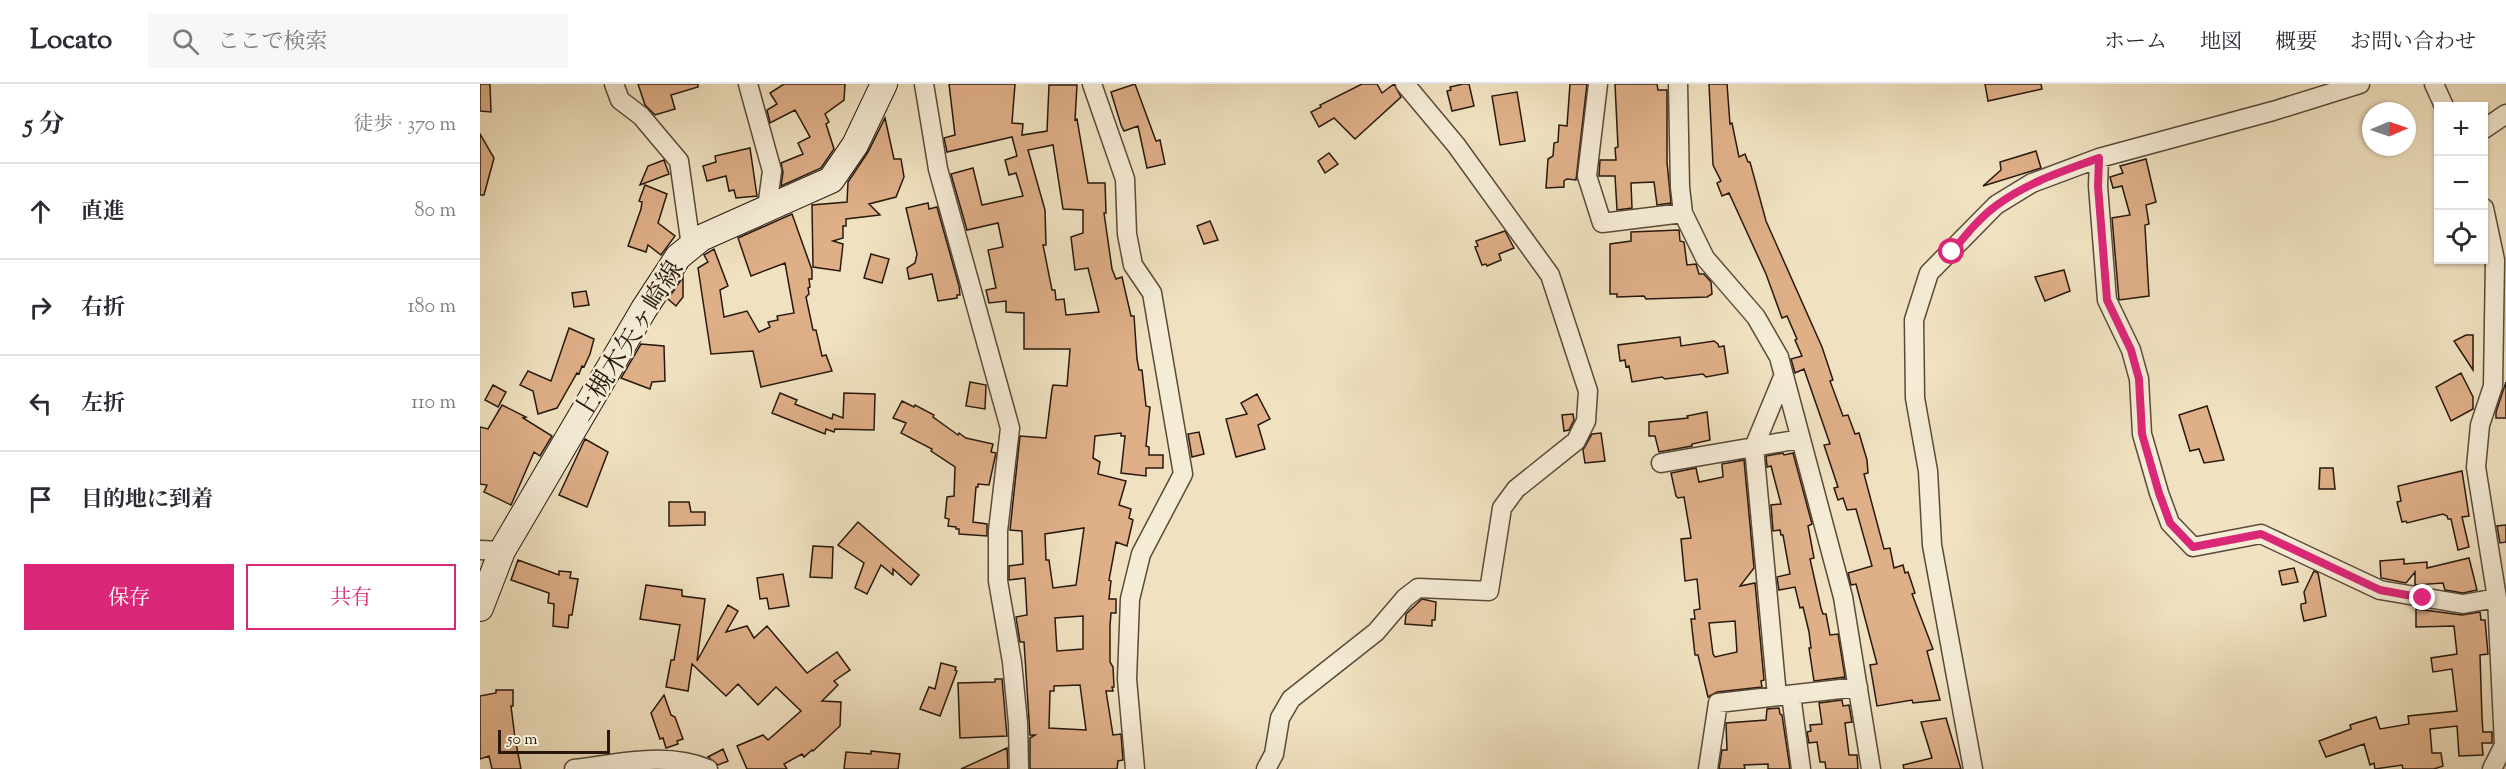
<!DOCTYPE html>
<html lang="ja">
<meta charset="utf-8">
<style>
:root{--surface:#fff;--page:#f7f7f7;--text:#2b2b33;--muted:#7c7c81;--line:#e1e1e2;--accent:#db2777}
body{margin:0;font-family:"Sorts Mill Goudy","Noto Serif JP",serif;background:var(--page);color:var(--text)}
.controls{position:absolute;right:18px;top:18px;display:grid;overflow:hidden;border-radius:0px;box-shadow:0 2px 4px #0004}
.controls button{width:54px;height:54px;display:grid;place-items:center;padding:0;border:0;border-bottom:2px solid var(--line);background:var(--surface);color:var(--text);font:30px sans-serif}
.compass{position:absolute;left:1882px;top:18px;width:54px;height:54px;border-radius:50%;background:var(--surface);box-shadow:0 2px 4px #0004;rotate:88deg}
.scale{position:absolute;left:18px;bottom:15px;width:112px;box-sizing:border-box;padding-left:6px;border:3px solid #28180e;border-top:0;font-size:16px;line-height:21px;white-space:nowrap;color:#28180e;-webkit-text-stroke:4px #f5ecd6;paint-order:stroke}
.stop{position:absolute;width:18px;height:18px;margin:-14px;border:4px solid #db2777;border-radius:50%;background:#fff}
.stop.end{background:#db2777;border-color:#fff;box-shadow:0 2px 6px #0008}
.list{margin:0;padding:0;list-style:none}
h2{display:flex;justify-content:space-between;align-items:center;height:78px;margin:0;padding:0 24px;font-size:26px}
h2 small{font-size:20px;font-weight:400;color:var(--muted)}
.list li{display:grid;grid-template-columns:39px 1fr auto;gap:18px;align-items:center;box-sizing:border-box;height:96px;padding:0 24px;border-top:2px solid var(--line)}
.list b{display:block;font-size:22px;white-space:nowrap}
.list em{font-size:20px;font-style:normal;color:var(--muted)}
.actions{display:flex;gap:12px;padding:18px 24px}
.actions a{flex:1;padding:14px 0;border:2px solid var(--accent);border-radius:0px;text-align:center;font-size:21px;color:var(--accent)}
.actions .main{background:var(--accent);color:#fff}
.icon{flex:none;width:33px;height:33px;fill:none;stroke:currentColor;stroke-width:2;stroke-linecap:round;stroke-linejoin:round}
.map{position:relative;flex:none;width:2026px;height:685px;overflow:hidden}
header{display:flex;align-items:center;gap:36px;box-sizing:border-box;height:84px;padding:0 30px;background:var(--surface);border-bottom:2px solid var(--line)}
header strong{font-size:28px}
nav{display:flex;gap:33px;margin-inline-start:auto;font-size:21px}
.search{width:420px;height:54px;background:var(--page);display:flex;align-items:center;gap:15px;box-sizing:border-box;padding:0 21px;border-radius:0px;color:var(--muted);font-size:22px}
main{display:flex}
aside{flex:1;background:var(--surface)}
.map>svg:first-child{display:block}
</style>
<header>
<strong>Locato</strong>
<div class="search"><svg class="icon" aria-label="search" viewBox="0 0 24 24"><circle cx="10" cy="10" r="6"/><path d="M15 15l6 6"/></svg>ここで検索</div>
<nav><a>ホーム</a><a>地図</a><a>概要</a><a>お問い合わせ</a></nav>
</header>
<main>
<aside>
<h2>5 分<small>徒歩 · 370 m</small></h2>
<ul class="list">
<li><svg class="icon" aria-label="ahead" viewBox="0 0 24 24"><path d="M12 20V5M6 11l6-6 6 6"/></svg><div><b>直進</b></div><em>80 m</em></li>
<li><svg class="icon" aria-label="right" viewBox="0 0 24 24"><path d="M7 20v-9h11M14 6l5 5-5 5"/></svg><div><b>右折</b></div><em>180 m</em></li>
<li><svg class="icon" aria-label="left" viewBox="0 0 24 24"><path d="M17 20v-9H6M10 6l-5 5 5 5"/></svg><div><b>左折</b></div><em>110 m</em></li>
<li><svg class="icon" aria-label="arrive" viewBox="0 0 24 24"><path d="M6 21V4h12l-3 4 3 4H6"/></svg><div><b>目的地に到着</b></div></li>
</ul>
<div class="actions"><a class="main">保存</a><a>共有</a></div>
</aside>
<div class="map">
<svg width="2026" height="685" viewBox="0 0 2026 685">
<rect width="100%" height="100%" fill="#f0e2c0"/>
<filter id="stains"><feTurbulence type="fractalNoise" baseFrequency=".00333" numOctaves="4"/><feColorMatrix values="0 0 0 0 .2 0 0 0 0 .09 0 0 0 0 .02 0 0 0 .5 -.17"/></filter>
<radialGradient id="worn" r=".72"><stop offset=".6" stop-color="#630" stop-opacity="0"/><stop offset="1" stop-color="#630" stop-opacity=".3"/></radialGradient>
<path fill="#dfaf88" stroke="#28180e" stroke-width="1.5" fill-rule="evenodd" d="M0,0H10L11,28L0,27Z
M158,0H218V3L191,11L195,25L175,31L165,21Z
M304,0H365L364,16L345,30L349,38L346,40L354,65L341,84L301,102L303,88L301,79L323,70L318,59L330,53L315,26L290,39L287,26L297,20L290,9Z
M469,0H535L532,39L543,40L542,51L567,47L569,1H597L595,36L597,35L608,99H625L626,129H624L632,185L636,195L642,193L651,232H654L657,275L659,286H662L666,322L670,323L666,362L669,363V371H683V384H666V392L641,389L645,352H641V349L615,352L613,374L620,378L618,390L646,397L639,421L651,425L649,434L653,436L647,462L636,458L629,496L631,497L629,515H636V529H631L630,542V578L633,583L634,603H632L633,607H626L633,651L641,650L643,676L638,677L637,685H550V654L555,651H550L544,558H540L536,533L547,531L545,494L529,496V482L543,480L542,447L530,446L540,352L566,354L572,305L573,301L587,302L590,265H544V229L526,228V217L509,219L506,206L516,204L508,166L523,163L518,139L487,146L471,90L493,84L502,121L543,112L536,89L529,91L525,76L537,72L532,53L467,68L464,54L475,51ZM573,61L583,125L603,126V149L591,153L595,186L608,184L619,228L586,231L584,215L576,216L575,206H572L563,161H566L565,126L548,66ZM604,444L596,501L573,504L569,476H566L565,450ZM603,532V565L577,567L575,534ZM600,601L606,646L569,644L570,607H574V602Z
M655,0L676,57L680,56L685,80L667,84L658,42L644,47L641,41L631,8Z
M882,0H897L902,9L914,0L921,13L875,55L854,34L839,43L831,28L841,23L840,21Z
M983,0H989L994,22L972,27L967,7L971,6L970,3Z
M1090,0H1107L1096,96L1087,95L1084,97V103L1066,104L1068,75L1073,72L1074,59L1078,58L1079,41L1087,42Z
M1135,0H1177L1178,6H1187V78L1191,119L1177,121L1174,98L1151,99L1152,124L1137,126L1135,92H1119L1120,76H1136L1135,64L1138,63Z
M1229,0H1247L1250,40L1252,39L1259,73L1265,70L1268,78H1270L1286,137L1342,263L1353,296L1350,297L1363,332L1368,331L1375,350L1379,349L1387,376L1388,389L1384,390L1404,465L1410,464L1414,484L1423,481L1425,489L1428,488L1435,509L1432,510L1453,565L1447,567L1460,616L1433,619L1432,616L1397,622L1390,581L1397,580L1376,500L1371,501L1368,489L1392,482L1376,425L1367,426L1363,414L1358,416L1354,404L1358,403L1344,361L1350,360L1324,285L1315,289L1311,275L1322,272L1315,256L1317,255L1307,232L1302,234L1286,190L1249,109L1242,112L1237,99L1241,97L1233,81Z
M1505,0H1561L1562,5L1508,17Z
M1037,8L1045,57L1020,61L1012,12Z
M405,34L414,75H421L424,93L416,113L389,120L400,131L366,135V142H363V154L353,157L363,160L360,187L333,183L332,121L367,118L368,98L388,68Z
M0,50L14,74L4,111H0Z
M270,64L277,112L256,114L254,106L249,107L246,92L227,97L223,82L236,78L235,72Z
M1556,67L1561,84L1503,102L1521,86L1520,78Z
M849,69L858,80L845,89L838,77Z
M1666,75L1676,118L1666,121L1669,140L1665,141V143L1669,212L1639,216L1632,134L1650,131L1642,102L1633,104L1630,93L1643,89L1640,82Z
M184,76L189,90L160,101L168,82Z
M165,101L187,110L178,139L195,152L181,171L168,161L166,168L148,162L161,125L162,118L159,117Z
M448,119L449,125L457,123L479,202L480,211H477V214L458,217L452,190L429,195L427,184L435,179L437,170L426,124Z
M312,130L332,186V195H329L330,203L328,204L329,210L326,213L333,246H336L342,272L346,271L352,287L281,303L273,267L231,270L218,184L228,178L224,171L234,165L248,202L240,206L244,233L267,227L279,248L290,243L288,238L298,236L297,232L314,229L305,179L271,192L258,154Z
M730,137L738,156L724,160L717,142Z
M1199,146L1200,157L1204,158L1207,181L1216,180L1219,190H1224L1231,198L1232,210L1227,213L1166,215L1164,212L1137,213V210H1130V160L1151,157V148Z
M1025,147L1034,164L1019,170L1021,176L1007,182L1006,180L1002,181L995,163L998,162L996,157Z
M391,170L409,175L402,199L384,194Z
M1584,186L1590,207L1565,217L1555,193Z
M203,193V213L196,222L188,215Z
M106,207L109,221L94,223L92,209Z
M89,244L114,255L110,270L104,283L102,282L99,290L97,289L77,324L58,330L53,307L40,301L48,287L71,297Z
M1986,251H1993V286L1974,257Z
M1200,253L1201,262L1234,257L1238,260L1239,263L1244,262L1248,289L1226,293L1223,290L1185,295L1182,293L1152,298L1149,282L1146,283L1145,276L1140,277L1138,261Z
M161,260L184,262L185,297L172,298L170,305L141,294Z
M1981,289L1993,313V325L1971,337L1956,303Z
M490,298L506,301L505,325L486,322Z
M2026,298V334H2016V328Z
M13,301L26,308L18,323L5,316Z
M300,309L317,316L315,320L352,335L353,330L363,334L364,309L395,310L394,346L355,345L354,348L346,345L345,350L292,329Z
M777,310L790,335L778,341L785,365L756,373L746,335L767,330L761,319Z
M422,317L434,323L435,321L454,331L453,333L478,351L479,349L486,354L513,360L511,368L516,369L509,401L498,400V403H496L493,438L507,440V452L479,450V445H476V443L468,442L469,435L465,434L467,413L474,412L475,383L451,367L452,365L421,349L426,339L413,334Z
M22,321L46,333L43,334L72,352L60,372L54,368L31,421L4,408L7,401L0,400V343L8,345Z
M1727,322L1744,376L1724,379L1719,365L1710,367L1699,331Z
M1227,328L1230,356L1212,360V362L1179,368L1175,352H1169V338L1208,334L1207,332Z
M1093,330L1094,336L1089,346L1084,347L1082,331Z
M719,348L724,370L712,373L708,350Z
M1121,349L1125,377L1105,379L1103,366L1112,350Z
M105,355L128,368L107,423L79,411Z
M1303,369L1304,371L1313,369L1332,440L1328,442L1334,474L1330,475L1341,524L1343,530H1346L1350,551L1358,550L1365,593L1334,597L1329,564H1331L1329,548L1323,523L1320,524L1315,503L1299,506L1297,493L1310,490L1303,451H1301L1300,446L1293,447L1291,421L1301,420L1291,382L1287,383L1286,372Z
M1264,376L1274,484L1260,502L1275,499L1284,596L1281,597L1282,603L1237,608L1228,613L1218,571H1215L1211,535H1215L1214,526L1220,525L1217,495L1205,497L1201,455L1211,454L1204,413L1198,414L1196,412L1191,389L1216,384L1219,398L1243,393L1242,380ZM1255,537L1257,568L1235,573L1233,570L1229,539Z
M1840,384H1853L1855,405H1839Z
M1982,387L1989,432L1982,433L1989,463L1978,466L1971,435H1968L1967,432L1963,430L1927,439L1926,437L1922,438L1917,418L1921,417L1918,402Z
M189,418H209L211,428H225V441L189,442Z
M378,438L439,491L431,501L413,485V491L401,481L387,510L375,504L384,479L358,461Z
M2026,441V458L2020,459L2017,442Z
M333,462L353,463L352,494L330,493Z
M1989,474L1997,506L1983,509L1965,506L1963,499L1935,501V488L1926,499L1901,494L1900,477L1924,475V480L1947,478V484Z
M38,476L79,491V487L91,488L90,494L98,495L92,531H89L88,544L73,542L74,520L68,519L69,509L31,496Z
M1814,484L1818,498L1802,501L1799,487Z
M1834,487L1838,489L1846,532L1824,537L1821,524V520L1826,519L1824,508Z
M303,490L309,522L289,525L287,514L280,515L277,494Z
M166,501L202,506V512L225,515L217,577L248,521L258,527L246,548L267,542L274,554L287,542L327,589L357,568L370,586L354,597L358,601L342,617L361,618L360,642L333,667L332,666L324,673L322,670L304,680L307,685H267L257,662L283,651L288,656L321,627L296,603L278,621L258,600L246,612L212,580L208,607L186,603L191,576H194L200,541L160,535Z
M942,515L956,518L955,536H952V542L925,540L926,530Z
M1936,525L1982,531L2000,528L2001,536H2005L2008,570L2000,571L2002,634L2003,648H2012V659H2002L2003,671L1979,672L1977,642L1950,645L1952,669H1961L1963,682L1954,685H1923L1922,681L1895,685L1894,679L1890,681L1884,660L1846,673L1839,657L1871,645L1870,641L1876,639L1896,633L1900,645L1929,640L1928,632L1977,627L1972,585L1953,588L1951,574L1977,570L1974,542L1936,543Z
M461,579L476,583L475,586L477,587L460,632L440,625L449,603L455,605Z
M515,595H522L527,652L480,654L478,599L515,598Z
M16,606H33V622H31L35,654L41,685H12L9,672L0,675V612L16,609Z
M184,611L191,631L195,633L203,655L197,657L198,660L186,664L183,654L180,655L171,629Z
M1362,616L1363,622L1369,621L1372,638L1365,639L1369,671H1377L1378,685H1346L1345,678H1340L1337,658L1329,659L1327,648L1331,647L1330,641L1342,640L1339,619Z
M1299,624L1300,630L1302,631L1310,685H1288V680L1264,681L1265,685H1239L1242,666H1247L1246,639L1286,636L1287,625Z
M1466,634L1481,685H1424L1423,681L1452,674L1441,638Z
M527,664L528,685H481Z
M243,665L248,677L238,681L228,673Z
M391,667L420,670L418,685H364L366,668L391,670Z"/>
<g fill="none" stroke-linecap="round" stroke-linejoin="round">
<g stroke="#5a4a3a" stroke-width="21">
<path id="minor" d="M134,0L140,16L161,32L199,77L211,162
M268,0L292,87L287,124
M444,0L458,85L530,344L518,447V497L532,578L538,639L539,685
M612,0L645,95L647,150L653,181L672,209L703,390L661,470L650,515L647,595L655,685
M1118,0L1107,92L1122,139L1203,129
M1198,0L1200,103L1203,129L1225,174L1276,233L1299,273L1363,513L1391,685
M1954,0L1964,22
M2004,45L2026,30
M1619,74L1618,102L1627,216L1651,266L1659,295L1662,350L1679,409L1690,439L1713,463L1781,450L1900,506L1983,520L2017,514
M2004,124L2015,176L2013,302L2000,341L1996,383L2017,514L2024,661L2012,685
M1181,379L1274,363L1303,293
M0,466L22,467
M1311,611L1321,685
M1297,612L1274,363L1320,355
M94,685C138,680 186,667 228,685
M786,685L794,670L800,634L811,615L896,548L925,514L938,504L1009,507L1022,424L1036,405L1096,357L1106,337L1108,307L1070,191L976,61L925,0
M1228,685L1238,619L1378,603
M1493,685L1452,461L1448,387L1435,314L1434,236L1449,189L1516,121L1552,99L1619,74L1793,27L1880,0"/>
</g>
<g stroke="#28180e" stroke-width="28">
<path id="secondary" d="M0,524L22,467L164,225L198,173L221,154L351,96L375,61L404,0"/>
</g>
<use href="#minor" stroke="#f5ecd6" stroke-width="18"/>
<use href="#secondary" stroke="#f5ecd6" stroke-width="26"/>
</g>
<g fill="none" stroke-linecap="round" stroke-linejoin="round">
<path stroke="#db2777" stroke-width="8" d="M1472,168C1485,152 1499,134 1517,121C1548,98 1584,87 1619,74L1618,102L1627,216L1651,266L1659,295L1662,350L1679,409L1690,439L1713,463L1781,450L1900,506L1943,514"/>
</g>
<g text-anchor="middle" stroke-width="5" stroke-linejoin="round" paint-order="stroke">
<g font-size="26" fill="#28180e" stroke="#f5ecd6">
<text transform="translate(148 256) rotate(-58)" y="9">上槻木矢ヶ崎線</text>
</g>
</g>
<rect width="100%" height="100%" filter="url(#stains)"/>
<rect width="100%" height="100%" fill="url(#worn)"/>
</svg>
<div class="controls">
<button>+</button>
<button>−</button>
<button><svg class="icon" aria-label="locate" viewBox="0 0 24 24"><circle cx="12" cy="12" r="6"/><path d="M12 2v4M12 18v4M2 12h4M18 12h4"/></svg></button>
</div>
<svg class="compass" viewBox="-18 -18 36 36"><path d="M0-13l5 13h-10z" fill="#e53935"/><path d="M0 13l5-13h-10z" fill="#7c7c81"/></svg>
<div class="scale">50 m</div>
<div class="stop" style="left:1472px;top:168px"></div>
<div class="stop end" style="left:1943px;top:514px"></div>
</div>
</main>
